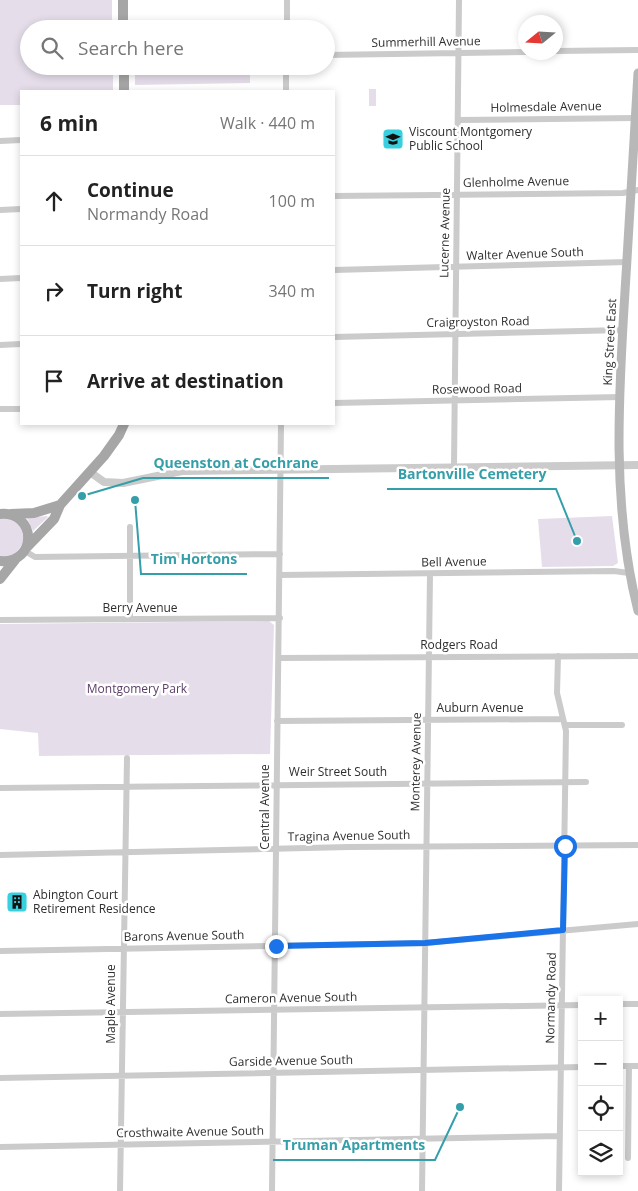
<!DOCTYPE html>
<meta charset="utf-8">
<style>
:root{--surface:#fff;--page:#f2f2f2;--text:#222;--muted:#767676;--line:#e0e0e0}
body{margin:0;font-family:"Open Sans",sans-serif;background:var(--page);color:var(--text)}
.controls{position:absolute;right:15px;bottom:15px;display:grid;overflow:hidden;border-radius:0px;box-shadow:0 2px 8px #0003}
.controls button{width:45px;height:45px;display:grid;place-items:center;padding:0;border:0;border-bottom:1px solid var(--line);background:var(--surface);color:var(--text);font:25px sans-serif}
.compass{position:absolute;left:518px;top:15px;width:45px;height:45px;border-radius:50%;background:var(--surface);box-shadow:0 2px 8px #0003;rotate:252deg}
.stop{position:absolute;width:15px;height:15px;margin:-11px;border:4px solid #1a73e8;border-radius:50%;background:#fff}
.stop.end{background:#1a73e8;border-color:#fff;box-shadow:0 1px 5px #0008}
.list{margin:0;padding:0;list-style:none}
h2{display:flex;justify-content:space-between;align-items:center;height:65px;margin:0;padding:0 20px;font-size:21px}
h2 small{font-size:16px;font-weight:400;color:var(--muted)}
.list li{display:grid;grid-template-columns:32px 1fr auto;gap:15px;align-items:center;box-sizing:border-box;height:90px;padding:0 20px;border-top:1px solid var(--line)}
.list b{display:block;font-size:19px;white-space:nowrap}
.list p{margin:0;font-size:16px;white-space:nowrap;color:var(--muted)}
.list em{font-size:16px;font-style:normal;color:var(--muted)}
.icon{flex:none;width:28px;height:28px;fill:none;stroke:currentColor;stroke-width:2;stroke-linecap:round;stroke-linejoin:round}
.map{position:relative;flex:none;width:638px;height:1191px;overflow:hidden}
.search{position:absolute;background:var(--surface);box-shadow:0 2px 8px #0003;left:20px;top:20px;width:315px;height:55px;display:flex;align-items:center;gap:12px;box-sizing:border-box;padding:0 18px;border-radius:28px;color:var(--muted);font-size:19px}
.panel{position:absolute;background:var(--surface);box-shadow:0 2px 8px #0003;left:20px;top:90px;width:315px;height:335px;border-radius:0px}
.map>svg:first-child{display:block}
</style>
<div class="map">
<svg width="638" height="1191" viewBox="0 0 638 1191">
<rect width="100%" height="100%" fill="#fff"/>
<path fill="#e6ddeb" d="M0,0H112V29H29V66H113V91H21V105H0Z
M135,66H250V83L135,85Z
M369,89H376V106H369Z
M47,516L48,517L33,531L27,518Z
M612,516L618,563L613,566L542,567L538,519Z
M0,518H8L21,526L24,541L15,555L0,558Z
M269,621L274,625L270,754L39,756L38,733L0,729V624Z"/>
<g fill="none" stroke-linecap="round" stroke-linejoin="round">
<path stroke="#cbcbcb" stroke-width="6" d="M287,29V0
M556,51L638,50
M326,55L526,52
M286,91V66
M458,120L635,118
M0,141L21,140
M334,196L623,193L638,190
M0,210L21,209
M334,270L627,262
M0,279L21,278
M334,337L623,330
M0,345L21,344
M334,403L621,397
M0,409H21
M454,466L459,0
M130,527V619
M25,551L35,557L280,554
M280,575L614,571L629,573
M0,620L280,618
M558,656L557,693L566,731L559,1191
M279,658L638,656
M277,721L563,719
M565,725H622
M0,788L586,782
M0,855L349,847L638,845
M0,951L425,943L638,924
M619,1004H638
M0,1014L582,1005
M619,1066H638
M0,1078L582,1067
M0,1147L560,1136
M628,1158L629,1066
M120,1191L127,758
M272,1191L281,424
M422,1191L430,574"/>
<path stroke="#cbcbcb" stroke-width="8" d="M90,472L104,482L123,483L182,471L638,465"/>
<path stroke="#b8b8b8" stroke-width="9" d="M638,73C634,135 631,197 627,259C620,376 609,496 638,611"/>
<path stroke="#a6a6a6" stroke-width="10" d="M123,0V29
M124,66V91
M0,514C37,511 38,564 0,561
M11,514L34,513L60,505
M27,547L54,519L60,505L104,456L119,435L124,424
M0,579L15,560"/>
</g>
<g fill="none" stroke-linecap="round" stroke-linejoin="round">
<path stroke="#1a73e8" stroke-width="6" d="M276,946L425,943L563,930L565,846"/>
</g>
<defs>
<g id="school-square" transform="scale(1.125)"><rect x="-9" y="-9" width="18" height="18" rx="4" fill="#38cfde" stroke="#fff"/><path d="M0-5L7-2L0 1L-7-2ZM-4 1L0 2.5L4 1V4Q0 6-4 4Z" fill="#111"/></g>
<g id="building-square" transform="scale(1.125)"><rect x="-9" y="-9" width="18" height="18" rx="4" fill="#38cfde" stroke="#fff"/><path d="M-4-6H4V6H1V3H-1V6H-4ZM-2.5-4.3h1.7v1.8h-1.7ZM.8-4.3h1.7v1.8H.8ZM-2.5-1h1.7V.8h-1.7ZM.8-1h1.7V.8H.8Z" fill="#111"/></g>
</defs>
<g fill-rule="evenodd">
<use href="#school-square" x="393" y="139"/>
<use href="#building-square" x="17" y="902"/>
</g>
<g text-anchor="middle" stroke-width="5" stroke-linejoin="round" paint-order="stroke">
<g font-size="12" fill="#2e2e2e" stroke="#fff">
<text transform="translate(426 42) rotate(-1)" y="4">Summerhill Avenue</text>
<text transform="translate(546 107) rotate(-1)" y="4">Holmesdale Avenue</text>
<text transform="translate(516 182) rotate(-1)" y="4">Glenholme Avenue</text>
<text transform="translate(445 233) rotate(-89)" y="4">Lucerne Avenue</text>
<text transform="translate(525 254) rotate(-2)" y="4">Walter Avenue South</text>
<text transform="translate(478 322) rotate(-1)" y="4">Craigroyston Road</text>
<text transform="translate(610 342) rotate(-87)" y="4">King Street East</text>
<text transform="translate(477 389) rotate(-1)" y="4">Rosewood Road</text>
<text transform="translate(454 562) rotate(-1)" y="4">Bell Avenue</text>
<text x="140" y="612">Berry Avenue</text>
<text x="459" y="649">Rodgers Road</text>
<text x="480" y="712">Auburn Avenue</text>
<text transform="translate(416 762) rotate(-89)" y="4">Monterey Avenue</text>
<text x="338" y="776">Weir Street South</text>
<text transform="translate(265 807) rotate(-90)" y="4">Central Avenue</text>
<text transform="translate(349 836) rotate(-1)" y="4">Tragina Avenue South</text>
<text transform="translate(184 936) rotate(-1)" y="4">Barons Avenue South</text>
<text transform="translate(291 998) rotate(-1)" y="4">Cameron Avenue South</text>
<text transform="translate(551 998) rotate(-89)" y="4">Normandy Road</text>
<text transform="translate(111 1004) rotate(-90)" y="4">Maple Avenue</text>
<text transform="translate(291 1061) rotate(-1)" y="4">Garside Avenue South</text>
<text transform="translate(190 1132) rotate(-1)" y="4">Crosthwaite Avenue South</text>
</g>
<g font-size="12" fill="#2e2e2e" stroke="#fff" text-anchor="start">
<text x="409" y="136">Viscount Montgomery<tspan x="409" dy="14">Public School</tspan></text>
<text x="33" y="899">Abington Court<tspan x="33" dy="14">Retirement Residence</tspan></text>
</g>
<g font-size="12" fill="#5b3d68" stroke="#fff">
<text x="137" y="693">Montgomery Park</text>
</g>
</g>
<path fill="none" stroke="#359fa9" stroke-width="2" d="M82 496L143 478H329M577 541L556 489H387M135 500L141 574H247M460 1107L435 1160H273"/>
<g fill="#359fa9" stroke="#fff" stroke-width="2">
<circle cx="82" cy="496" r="5"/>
<circle cx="577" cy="541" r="5"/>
<circle cx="135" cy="500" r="5"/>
<circle cx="460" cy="1107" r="5"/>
</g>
<g font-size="14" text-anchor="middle" font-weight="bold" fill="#359fa9" stroke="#fff" stroke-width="5" stroke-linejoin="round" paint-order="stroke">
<text x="236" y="468">Queenston at Cochrane</text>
<text x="472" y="479">Bartonville Cemetery</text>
<text x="194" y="564">Tim Hortons</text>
<text x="354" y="1150">Truman Apartments</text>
</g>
</svg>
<div class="controls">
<button>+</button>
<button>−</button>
<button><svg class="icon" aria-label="locate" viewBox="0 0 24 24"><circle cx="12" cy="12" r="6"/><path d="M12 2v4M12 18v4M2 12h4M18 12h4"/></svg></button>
<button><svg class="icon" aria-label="layers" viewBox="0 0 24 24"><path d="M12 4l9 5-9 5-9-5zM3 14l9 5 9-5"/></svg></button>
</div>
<svg class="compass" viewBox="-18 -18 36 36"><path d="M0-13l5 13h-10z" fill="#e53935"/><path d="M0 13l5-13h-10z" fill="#767676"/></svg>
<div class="stop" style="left:565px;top:846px"></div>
<div class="stop end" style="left:276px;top:946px"></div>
<div class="search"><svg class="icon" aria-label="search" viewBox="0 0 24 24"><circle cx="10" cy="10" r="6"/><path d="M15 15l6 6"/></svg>Search here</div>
<section class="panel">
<h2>6 min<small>Walk · 440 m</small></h2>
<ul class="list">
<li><svg class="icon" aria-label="ahead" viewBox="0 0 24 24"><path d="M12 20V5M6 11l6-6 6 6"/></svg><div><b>Continue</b><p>Normandy Road</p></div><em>100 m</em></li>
<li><svg class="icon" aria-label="right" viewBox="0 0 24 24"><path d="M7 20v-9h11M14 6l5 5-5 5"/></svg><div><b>Turn right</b></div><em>340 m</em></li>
<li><svg class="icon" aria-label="arrive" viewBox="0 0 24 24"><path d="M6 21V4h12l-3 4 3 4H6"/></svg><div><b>Arrive at destination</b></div></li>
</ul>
</section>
</div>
